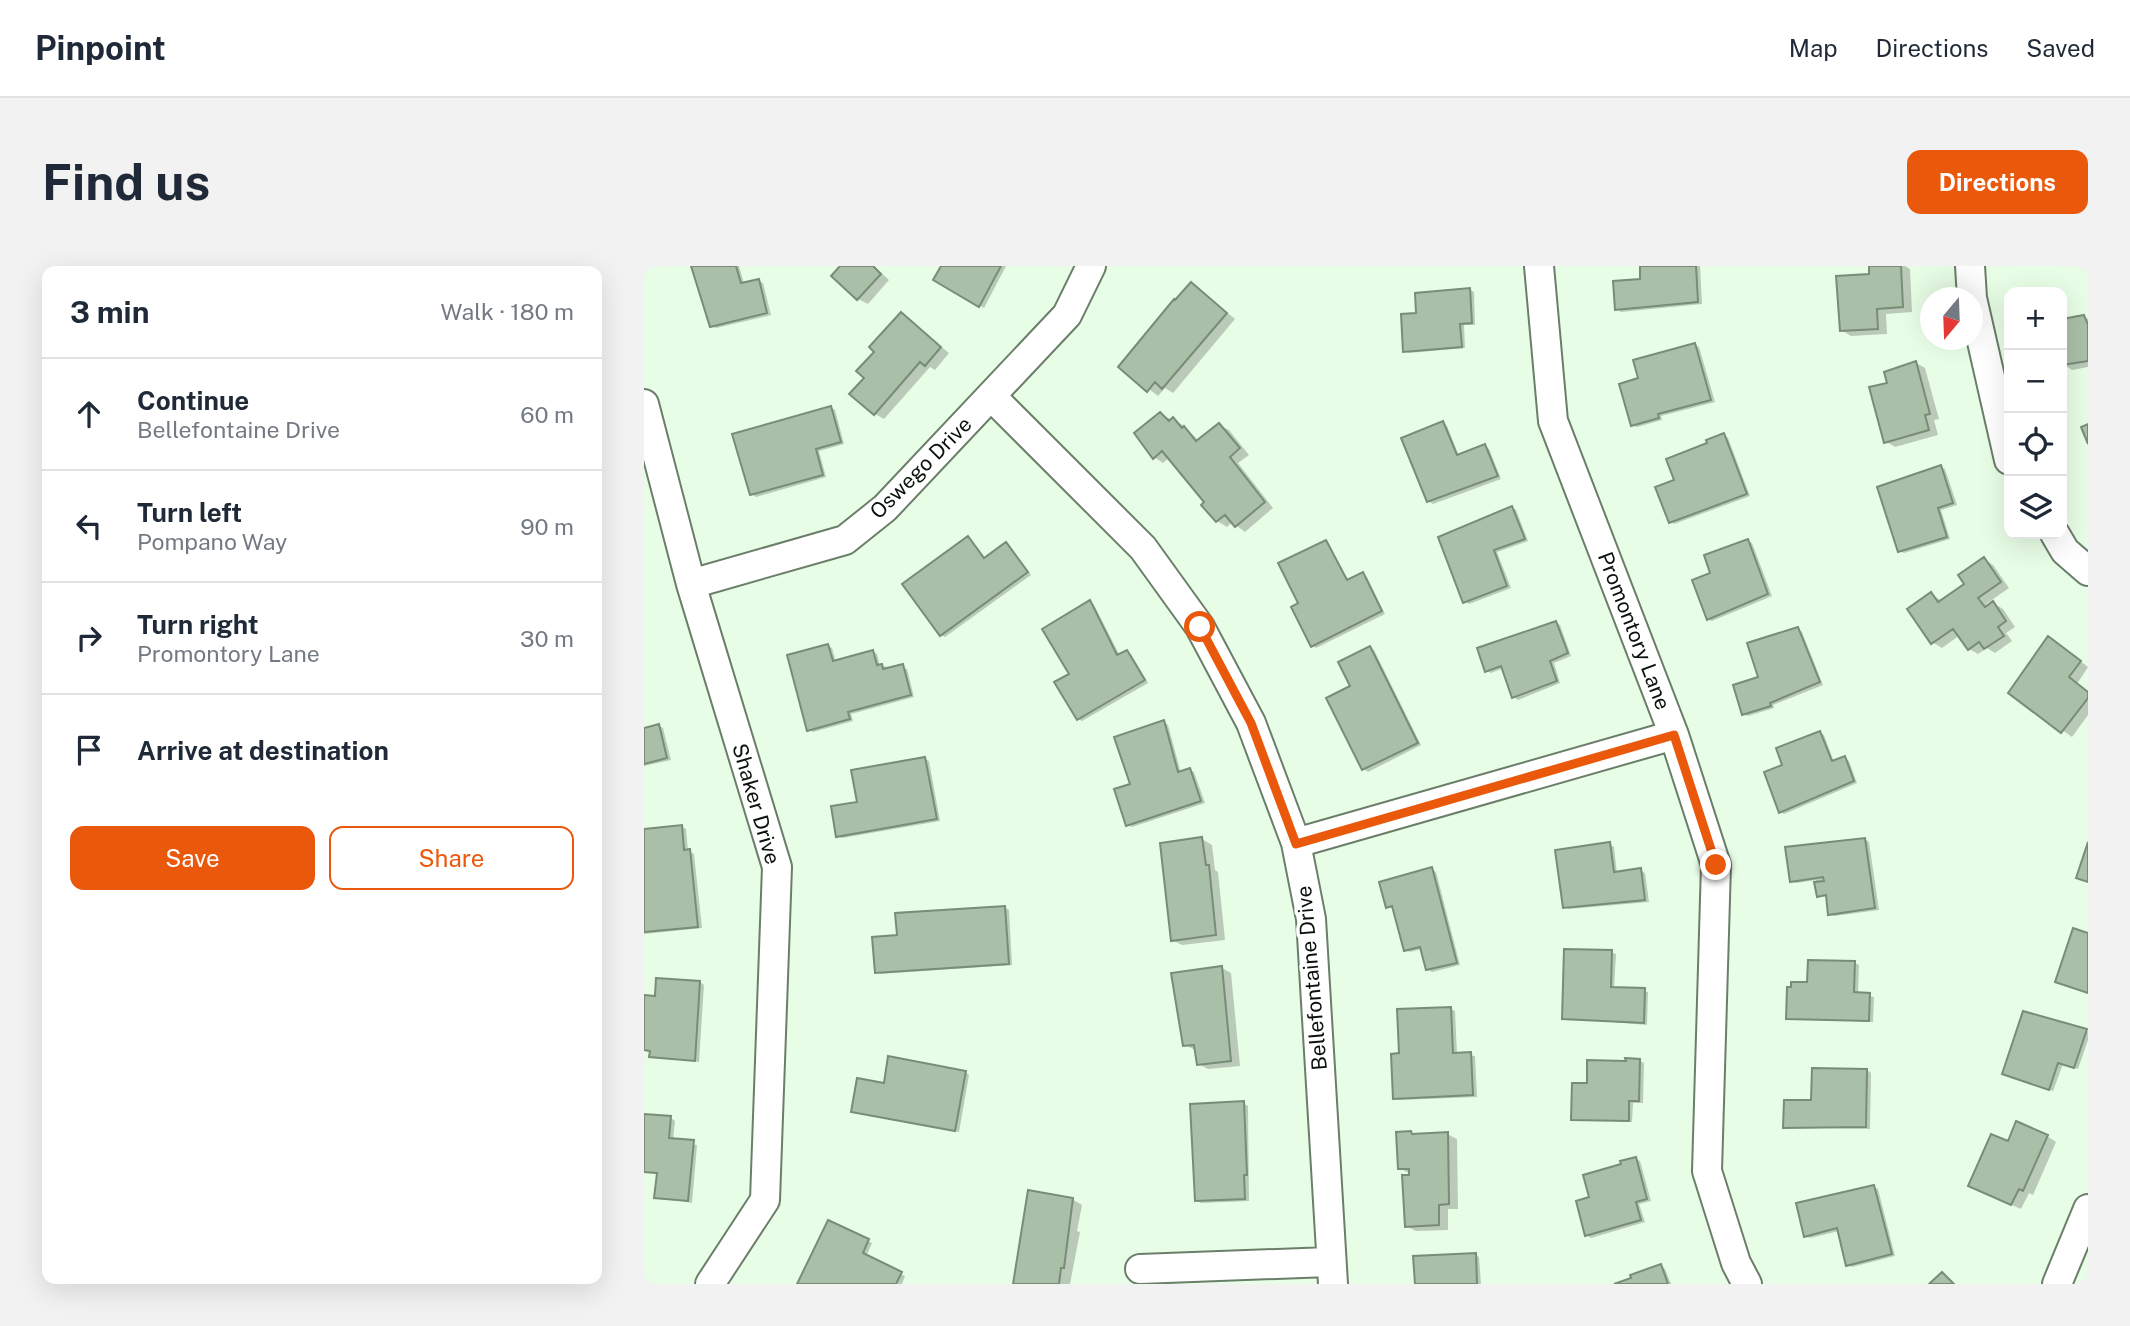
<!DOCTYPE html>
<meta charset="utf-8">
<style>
:root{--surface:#fff;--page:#f2f2f3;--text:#1f2937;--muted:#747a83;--line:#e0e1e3;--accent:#ea580c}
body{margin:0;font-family:"Public Sans",sans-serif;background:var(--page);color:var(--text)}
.controls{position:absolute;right:21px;top:21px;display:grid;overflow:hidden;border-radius:14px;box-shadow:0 7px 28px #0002}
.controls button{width:63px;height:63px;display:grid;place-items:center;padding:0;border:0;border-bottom:2px solid var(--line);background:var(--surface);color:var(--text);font:35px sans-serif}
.compass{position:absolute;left:1276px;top:21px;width:63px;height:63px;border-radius:50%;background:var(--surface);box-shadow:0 7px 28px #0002;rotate:199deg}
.stop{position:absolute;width:21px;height:21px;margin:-16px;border:5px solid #ea580c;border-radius:50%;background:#fff}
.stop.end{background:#ea580c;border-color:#fff;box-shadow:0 2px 7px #0008}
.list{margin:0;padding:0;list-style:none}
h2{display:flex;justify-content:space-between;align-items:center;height:91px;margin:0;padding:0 28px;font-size:30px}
h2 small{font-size:23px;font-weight:400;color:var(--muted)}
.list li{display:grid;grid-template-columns:46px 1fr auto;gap:21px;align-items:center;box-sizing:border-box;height:112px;padding:0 28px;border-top:2px solid var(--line)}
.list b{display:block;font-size:26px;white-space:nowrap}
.list p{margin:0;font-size:23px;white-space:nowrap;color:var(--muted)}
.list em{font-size:23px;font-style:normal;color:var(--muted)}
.actions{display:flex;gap:14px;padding:21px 28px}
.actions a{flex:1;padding:16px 0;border:2px solid var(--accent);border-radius:14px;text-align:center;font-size:24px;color:var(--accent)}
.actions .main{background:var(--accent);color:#fff}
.icon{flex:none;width:38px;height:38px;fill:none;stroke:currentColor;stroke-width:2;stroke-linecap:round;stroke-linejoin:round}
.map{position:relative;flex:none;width:1444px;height:1018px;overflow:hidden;border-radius:14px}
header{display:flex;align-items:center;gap:42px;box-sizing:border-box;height:98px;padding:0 35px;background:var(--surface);border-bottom:2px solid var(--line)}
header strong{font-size:33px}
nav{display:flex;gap:38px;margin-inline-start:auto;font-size:24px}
.intro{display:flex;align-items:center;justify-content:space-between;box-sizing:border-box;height:168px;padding:0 42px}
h1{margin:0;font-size:49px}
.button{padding:18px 32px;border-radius:14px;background:var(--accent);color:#fff;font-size:24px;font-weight:700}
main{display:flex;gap:42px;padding:0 42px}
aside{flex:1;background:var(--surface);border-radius:14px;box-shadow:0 7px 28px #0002}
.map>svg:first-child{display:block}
</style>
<header>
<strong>Pinpoint</strong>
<nav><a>Map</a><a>Directions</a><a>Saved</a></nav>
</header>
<div class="intro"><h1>Find us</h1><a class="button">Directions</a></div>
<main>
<aside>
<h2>3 min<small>Walk · 180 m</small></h2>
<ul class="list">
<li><svg class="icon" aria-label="ahead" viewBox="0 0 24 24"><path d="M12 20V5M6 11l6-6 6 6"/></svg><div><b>Continue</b><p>Bellefontaine Drive</p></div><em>60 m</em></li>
<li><svg class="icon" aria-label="left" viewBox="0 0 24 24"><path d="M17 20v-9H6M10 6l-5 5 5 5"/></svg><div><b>Turn left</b><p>Pompano Way</p></div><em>90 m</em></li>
<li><svg class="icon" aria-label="right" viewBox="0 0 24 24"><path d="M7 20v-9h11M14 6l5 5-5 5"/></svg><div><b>Turn right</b><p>Promontory Lane</p></div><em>30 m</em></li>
<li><svg class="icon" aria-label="arrive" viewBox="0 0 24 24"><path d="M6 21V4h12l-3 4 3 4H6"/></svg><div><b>Arrive at destination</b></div></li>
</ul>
<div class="actions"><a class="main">Save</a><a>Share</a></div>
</aside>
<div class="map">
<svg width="1444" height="1018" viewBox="0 0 1444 1018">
<rect width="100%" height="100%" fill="#e8fde6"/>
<path fill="#0003" d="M48,0H95L100,18L114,15L119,17L127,49L72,62L67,60Z
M198,0H230L245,14L224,38L214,33Z
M299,0H362L340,42L291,13Z
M997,0H1056L1058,38L977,46L973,43L998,15Z
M1226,0H1261L1266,3L1268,46L1242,48L1243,68L1207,70L1197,64L1227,10Z
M548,18L591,53L529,127L521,122L514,130L477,101Z
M825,23L830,26L831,59H820L821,82L765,87L760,85L773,49Z
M257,48L305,87L291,104L286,101L240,153L231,148L222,112L232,85Z
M1440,51L1444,53V101L1428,104L1419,98L1418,55Z
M1051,79L1055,81L1071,136L1017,150L1018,154L993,161L988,159L997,114Z
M1272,97L1281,102L1295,153L1290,154L1294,169L1251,181L1241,175L1245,118Z
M186,141L191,144L200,178L175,185L182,211L112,231L108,228Z
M516,148L539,159L555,175L575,159L585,164L605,189L594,197L629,242L601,266L588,256L583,261L573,255L563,236L525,192L519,197L510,191Z
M799,157L803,160L815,190L841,180L845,183L857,213L789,238L784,235Z
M1080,169L1084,172L1106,230L1030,258L1026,255L1032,215L1065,178Z
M1297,201L1301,203L1313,239L1297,244L1306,273L1260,287L1256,285Z
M868,242L872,244L884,275L853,286L867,322L825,338L821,335Z
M325,272L342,293L362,278L366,280L387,309L301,371L297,369Z
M682,275L705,315L719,308L723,311L741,348L672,382L668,379Z
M1104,275L1108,277L1128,330L1068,355L1064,353L1068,308Z
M1340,293L1349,299L1365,322L1342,338L1344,341L1349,337L1359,343L1371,361L1362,367L1368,375L1351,387L1343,382L1334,388L1325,383L1316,369L1298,382L1288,376L1287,328L1298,335L1322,319Z
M446,336L450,339L476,390L483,386L487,388L504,417L438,455L434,453L427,409Z
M912,357L916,359L927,390L910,397L916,417L874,434L870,431L860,402L847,407L843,405Z
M1154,363L1158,366L1179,419L1129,439L1130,442L1104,450L1099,448L1116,412Z
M1414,378L1444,401L1433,418L1444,426V449L1428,471L1367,427Z
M184,380L188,382L192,396L229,386L233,388L236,400L263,403L270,431L207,448L209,455L169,466L165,463Z
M726,382L730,384L777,479L724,506L720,503L708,421Z
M520,456L524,459L537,507L546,504L550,506L561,537L488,561L484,559L488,519Z
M15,460L19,462L27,494L0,500V463Z
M1176,467L1180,469L1190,496L1200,492L1205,495L1213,517L1140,548L1136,546L1140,500Z
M281,493L285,495L296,555L198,572L193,570L215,537Z
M37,560L42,563L44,585L50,588L58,662L0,668V564Z
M558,573L568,579L571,604L574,606L581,674L538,679L528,674L519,605Z
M1221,573L1225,576L1235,644L1190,650L1186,648L1184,631L1174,630L1172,614L1152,617L1148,615Z
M965,578L970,581L973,608L996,604L1001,607L1005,636L925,643L920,641Z
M788,603L792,606L816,699L788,706L783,703L778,683L766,686L762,684L751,642L744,641Z
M360,641L365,644L368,699L236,708L232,706L255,671Z
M1444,669V728L1413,716Z
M967,686L972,688L970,723L1004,726L1003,759L920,752Z
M1211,697L1215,699L1214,728L1230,731L1229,756L1144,752L1165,718Z
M578,702L587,707L596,800L564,803L554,798L553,785L541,779L529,708Z
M56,716L60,719L55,796L7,790L8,786L0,785V731L13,732Z
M807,743L811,745L813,788L831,790L833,831L755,834L751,832L757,788Z
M1435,762L1444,766V774L1434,803L1419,798L1409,825L1364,810Z
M996,795L1000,797L999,837H989L988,856L929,853L944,819Z
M1223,804L1227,807L1226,863L1141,861L1169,836Z
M321,806L325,809L315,866L209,845L241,819Z
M599,837L604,840L605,935L557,937L552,934Z
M0,849L27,852L31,855L29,874L53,879L48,937L12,931L15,908L0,907Z
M754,868H803L813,873L814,943H804V964L772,965L762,960L771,911L756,902Z
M1403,870L1412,876L1389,929L1385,927L1377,943L1336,925L1365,878Z
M991,892L996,895L1007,935L995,938L1001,956L947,972L943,969L947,933L979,900Z
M1229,921L1234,923L1251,990L1208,1001L1204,999L1195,965L1166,972L1162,970Z
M428,933L438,939L433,965L436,966L426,1018H370Z
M184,956L228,977L222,991L261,1010L258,1018H155Z
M831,989L835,991L837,1018H773Z
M1017,1000L1021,1003L1027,1018H972Z"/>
<path fill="#aabfa8" stroke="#788c77" stroke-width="2" d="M47,0H92L97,17L115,13L123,47L66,61Z
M196,0H229L237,8L213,34L187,10Z
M297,0H357L335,41L289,14Z
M996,0H1052L1054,36L971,44L969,15L996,13Z
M1225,0H1257L1259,41L1233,43L1234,63L1196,65L1192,10L1225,8Z
M547,16L583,47L518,123L511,116L503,126L474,101L530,33L531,34Z
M826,22L828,57L816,58L818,81L759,86L757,48L772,47L771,27Z
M257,46L297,81L281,100L276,96L230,149L205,128L220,112L212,105L230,86L225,81Z
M1440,49L1444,59V95L1418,99V53Z
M1051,77L1067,134L1014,148L1015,152L987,160L975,118L994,112L989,94Z
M1272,95L1286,148L1281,149L1285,164L1240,177L1225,121L1243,117L1240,106Z
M187,140L197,176L172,183L179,209L106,229L88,168Z
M516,146L525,155L529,151L538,162L540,160L552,175L575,157L596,182L586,191L621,236L591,261L581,249L572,256L557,239L560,236L518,185L509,193L490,167Z
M799,155L813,189L841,178L854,210L783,236L757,172Z
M1444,158V178L1437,161Z
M1080,167L1103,228L1025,257L1011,221L1030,214L1022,193L1063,177L1062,174Z
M1297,199L1309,237L1294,242L1303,271L1254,286L1233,221Z
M868,240L881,273L850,284L863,320L819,337L794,271Z
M324,270L340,292L362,276L384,306L296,370L258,318Z
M1104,273L1124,328L1063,354L1048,314L1066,307L1060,289Z
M682,274L703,314L719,306L738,345L667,381L647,341L654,337L634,297Z
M1340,291L1357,316L1334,332L1341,341L1349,335L1362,355L1354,361L1360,370L1340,383L1335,376L1324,384L1309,363L1287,378L1263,343L1287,326L1294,336L1320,318L1314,309Z
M446,334L473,389L483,384L501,414L433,454L410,416L425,408L398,363Z
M912,355L924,387L906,395L913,415L868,432L857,400L841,406L833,382Z
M1154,361L1176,416L1126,437L1127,440L1098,449L1089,419L1114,411L1103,377Z
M1404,370L1437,395L1425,411L1444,426V432L1417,467L1364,427Z
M184,378L189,395L229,384L233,399L238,398L239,403L259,398L267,429L204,446L206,453L163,465L143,389Z
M726,380L774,477L718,504L682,432L706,420L694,396Z
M520,454L534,506L546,502L557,535L482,560L470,523L486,518L470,471Z
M15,458L23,492L0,498V462Z
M1176,465L1188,495L1201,490L1210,515L1135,547L1120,506L1138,499L1132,482Z
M281,491L293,553L192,571L187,540L213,536L207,504Z
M38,559L40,584L46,583L54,661L0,666V563Z
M558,571L562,599H565L572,669L527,675L516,577Z
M1221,572L1231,642L1184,649L1182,629L1173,631L1170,616L1180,615L1179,611L1146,616L1141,581Z
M966,576L970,606L997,602L1001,634L919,642L911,584Z
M1444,576V616L1432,612Z
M788,601L813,697L782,704L776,681L760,685L748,640L742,642L735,616Z
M361,640L365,698L231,707L228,671L253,669L251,647Z
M1429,662L1444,667V727L1411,716Z
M920,683L968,684L967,721L1001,722L1000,757L918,753Z
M1164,694L1211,695L1210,726L1226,727L1225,755L1142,753L1143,721H1147V716H1163Z
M578,700L587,795L553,799L550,779L539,780L527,707Z
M12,712L56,715L51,795L5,791L6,785L0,784V729L11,730Z
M807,741L809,787L827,786L829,829L749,833L747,788L755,787L753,743Z
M1379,745L1443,763L1430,802L1414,797L1405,824L1358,808Z
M244,790L322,805L311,865L207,846L213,812L240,817Z
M981,792L996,793L995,835H985V855L927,854L928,817H943V794L982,795Z
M1168,802L1223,803L1222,861L1139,862L1140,834H1167Z
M600,835L603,909H600L601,933L551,935L546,838Z
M0,848L27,850L25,872L50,874L44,935L10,932L13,907L0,906Z
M1372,855L1404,869L1379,925L1375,923L1367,939L1324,920L1347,868L1364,875Z
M767,865L768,868L804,866L805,938L795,939V959L761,961L758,909H765V903H754L752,866Z
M992,891L1003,933L992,936L997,954L941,970L932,935L945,931L939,909L977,898L976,895Z
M1230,919L1248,988L1202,1000L1193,962L1160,971L1152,937Z
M384,924L429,932L420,1002H417L415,1018H369Z
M184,954L225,973L219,987L258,1006L252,1018H153Z
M832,987L833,1018H771L769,990Z
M1017,998L1024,1018H970L987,1012L986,1009Z
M1298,1006L1310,1018H1285Z"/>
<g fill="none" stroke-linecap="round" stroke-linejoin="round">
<g stroke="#6b7e69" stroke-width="32">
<path id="minor" d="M895,0L909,155L1030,469L1072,599L1063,905L1092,997L1103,1018
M1326,0L1328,32
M1328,32L1365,194
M347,130L499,282L556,361L607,457L652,577L667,653L689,1018
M0,138L47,318L133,601L121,934L66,1018
M1411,268L1421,285L1444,305
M47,318L201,274L241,242L423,49L447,0
M652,577L1030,469
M496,1003L685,996
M1413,1018L1444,943"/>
</g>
<use href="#minor" stroke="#fff" stroke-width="28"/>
</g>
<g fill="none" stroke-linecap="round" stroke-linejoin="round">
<path stroke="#ea580c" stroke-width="9" d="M556,361L607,457L652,578L1030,469L1072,599"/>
</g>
<g text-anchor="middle" stroke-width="7" stroke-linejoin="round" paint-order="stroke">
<g font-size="21" fill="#0b120b" stroke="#fff">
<text transform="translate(277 202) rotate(-45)" y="7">Oswego Drive</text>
<text transform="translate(990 365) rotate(69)" y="7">Promontory Lane</text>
<text transform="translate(112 538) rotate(74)" y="7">Shaker Drive</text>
<text transform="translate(668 712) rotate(-95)" y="7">Bellefontaine Drive</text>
</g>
</g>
</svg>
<div class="controls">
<button>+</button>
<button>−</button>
<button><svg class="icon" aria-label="locate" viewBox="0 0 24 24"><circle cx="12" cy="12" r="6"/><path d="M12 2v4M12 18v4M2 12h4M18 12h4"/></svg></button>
<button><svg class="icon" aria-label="layers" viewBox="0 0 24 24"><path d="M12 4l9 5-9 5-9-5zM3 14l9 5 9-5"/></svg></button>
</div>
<svg class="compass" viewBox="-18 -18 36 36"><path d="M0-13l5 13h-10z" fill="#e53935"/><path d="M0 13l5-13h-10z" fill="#747a83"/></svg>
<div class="stop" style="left:556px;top:361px"></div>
<div class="stop end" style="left:1072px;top:599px"></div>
</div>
</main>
